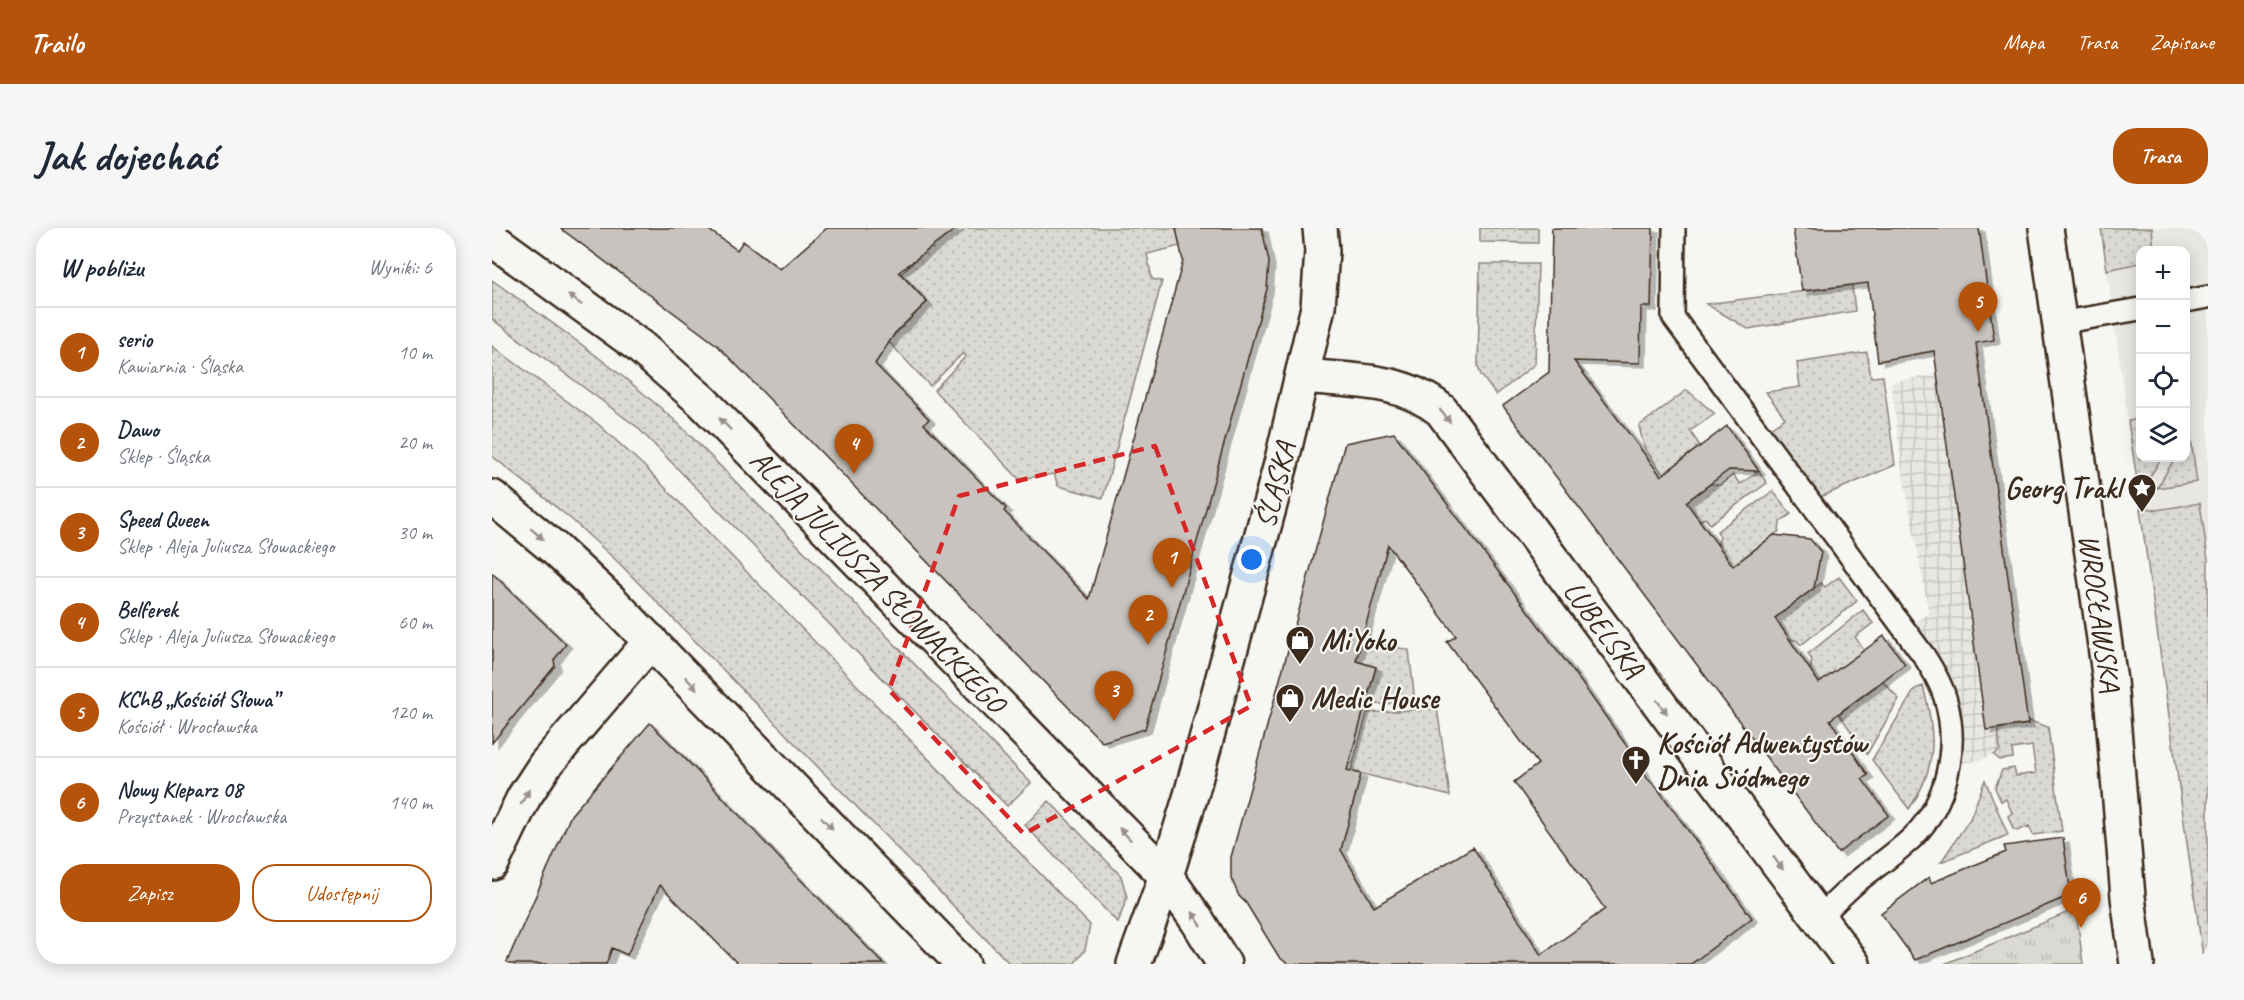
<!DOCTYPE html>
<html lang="pl">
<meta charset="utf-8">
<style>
:root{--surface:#fff;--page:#f6f6f7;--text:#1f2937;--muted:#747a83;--line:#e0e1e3;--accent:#b45309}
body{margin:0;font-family:Caveat,sans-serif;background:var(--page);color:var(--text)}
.controls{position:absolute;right:18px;top:18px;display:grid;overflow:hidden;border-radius:12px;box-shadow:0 3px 15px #0003}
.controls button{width:54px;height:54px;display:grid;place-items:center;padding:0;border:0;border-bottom:2px solid var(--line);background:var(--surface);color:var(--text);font:30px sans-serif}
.you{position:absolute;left:760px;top:332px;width:21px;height:21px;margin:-15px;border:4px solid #fff;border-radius:50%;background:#1a73e8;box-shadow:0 0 0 9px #1a73e833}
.badge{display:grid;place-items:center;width:39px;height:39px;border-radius:50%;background:var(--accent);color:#fff;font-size:20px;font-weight:700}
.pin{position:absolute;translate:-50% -50px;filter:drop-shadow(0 2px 3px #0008)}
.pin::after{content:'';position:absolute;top:32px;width:21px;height:18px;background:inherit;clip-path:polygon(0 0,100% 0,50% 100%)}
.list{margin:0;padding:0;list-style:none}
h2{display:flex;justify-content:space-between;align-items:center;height:78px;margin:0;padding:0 24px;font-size:26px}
h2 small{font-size:20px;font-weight:400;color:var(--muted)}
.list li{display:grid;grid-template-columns:39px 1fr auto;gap:18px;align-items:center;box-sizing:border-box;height:90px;padding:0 24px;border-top:2px solid var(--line)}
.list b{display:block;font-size:22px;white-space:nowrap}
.list p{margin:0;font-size:20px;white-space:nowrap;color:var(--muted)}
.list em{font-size:20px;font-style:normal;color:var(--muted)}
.actions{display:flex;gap:12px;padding:18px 24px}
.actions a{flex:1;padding:14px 0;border:2px solid var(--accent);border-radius:24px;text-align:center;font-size:21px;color:var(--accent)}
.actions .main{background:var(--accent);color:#fff}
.icon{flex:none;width:33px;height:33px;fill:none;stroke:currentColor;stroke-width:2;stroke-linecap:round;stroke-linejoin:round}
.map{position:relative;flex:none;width:1716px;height:736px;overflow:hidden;border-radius:24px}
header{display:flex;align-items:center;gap:36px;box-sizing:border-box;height:84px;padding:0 30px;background:var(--accent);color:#fff}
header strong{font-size:28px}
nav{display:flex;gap:33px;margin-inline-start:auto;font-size:21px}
.intro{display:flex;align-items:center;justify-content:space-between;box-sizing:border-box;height:144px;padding:0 36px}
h1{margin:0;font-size:42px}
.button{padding:15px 27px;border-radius:24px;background:var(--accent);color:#fff;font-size:21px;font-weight:700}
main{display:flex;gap:36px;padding:0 36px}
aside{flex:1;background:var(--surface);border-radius:24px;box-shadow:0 3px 15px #0003}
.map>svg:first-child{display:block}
</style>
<header>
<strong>Trailo</strong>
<nav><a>Mapa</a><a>Trasa</a><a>Zapisane</a></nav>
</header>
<div class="intro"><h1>Jak dojechać</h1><a class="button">Trasa</a></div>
<main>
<aside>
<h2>W pobliżu<small>Wyniki: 6</small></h2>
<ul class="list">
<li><span class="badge">1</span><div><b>serio</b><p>Kawiarnia · Śląska</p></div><em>10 m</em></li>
<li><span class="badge">2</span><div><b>Dawo</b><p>Sklep · Śląska</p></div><em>20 m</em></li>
<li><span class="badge">3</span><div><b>Speed Queen</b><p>Sklep · Aleja Juliusza Słowackiego</p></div><em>30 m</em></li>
<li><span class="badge">4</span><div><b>Belferek</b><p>Sklep · Aleja Juliusza Słowackiego</p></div><em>60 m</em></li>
<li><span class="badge">5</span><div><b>KChB „Kościół Słowa”</b><p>Kościół · Wrocławska</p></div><em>120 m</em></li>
<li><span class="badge">6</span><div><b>Nowy Kleparz 08</b><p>Przystanek · Wrocławska</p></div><em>140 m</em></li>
</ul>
<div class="actions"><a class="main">Zapisz</a><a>Udostępnij</a></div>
</aside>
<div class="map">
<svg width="1716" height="736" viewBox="0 0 1716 736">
<defs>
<pattern id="industrial-grid" width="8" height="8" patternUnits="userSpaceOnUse" patternTransform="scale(1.5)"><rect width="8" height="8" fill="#e8e7e2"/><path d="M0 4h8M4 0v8" fill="none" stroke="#c8c6c1"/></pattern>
<pattern id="grass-dots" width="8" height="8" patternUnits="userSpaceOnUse" patternTransform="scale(1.5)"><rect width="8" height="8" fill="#dad9d3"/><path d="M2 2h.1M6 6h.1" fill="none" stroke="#bcbab5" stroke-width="1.8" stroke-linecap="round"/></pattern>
<pattern id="park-tufts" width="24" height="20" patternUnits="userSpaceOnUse" patternTransform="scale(1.5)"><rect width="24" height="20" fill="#dad9d3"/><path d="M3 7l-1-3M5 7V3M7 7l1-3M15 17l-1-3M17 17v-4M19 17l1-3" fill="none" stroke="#bcbab5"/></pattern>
<filter id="shadow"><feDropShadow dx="6" dy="4" stdDeviation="0" flood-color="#0004"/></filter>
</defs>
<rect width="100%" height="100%" fill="#f6f6f2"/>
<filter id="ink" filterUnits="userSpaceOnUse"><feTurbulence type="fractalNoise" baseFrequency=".0167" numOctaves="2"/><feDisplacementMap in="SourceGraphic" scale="12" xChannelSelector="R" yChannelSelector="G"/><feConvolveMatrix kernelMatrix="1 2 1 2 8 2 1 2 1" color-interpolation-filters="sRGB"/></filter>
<g filter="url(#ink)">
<path fill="#e8e7e2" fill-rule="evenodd" d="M1609,0H1716V736H1712ZM1648,22H1694V230H1648Z"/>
<path fill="url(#industrial-grid)" d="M1487,140L1536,496L1506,525L1485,533L1468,535L1469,520L1456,448L1443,425L1421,395L1437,385L1410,241L1399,154Z"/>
<path fill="url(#grass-dots)" stroke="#8a8278" stroke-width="1.5" d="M429,0L443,16L465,0H684L688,18L655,26L660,51L670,53L611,270L566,258L562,246L527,251L442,162L474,128L471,125L438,158L396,113L435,74L409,46L428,28Z
M988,0H1046V15L988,14Z
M1609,0H1660L1662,22H1648V35L1615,42Z
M988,36H1046L1043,136L1004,167L989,147L986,138Z
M0,52C65,98 130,144 189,198L539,555L515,578L145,199L0,91Z
M1360,57L1363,83L1256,101L1214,76Z
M0,118L106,196L152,238L598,697L593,722L582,736H518L127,335L79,291L0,228Z
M1375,124L1379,149L1391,148L1403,237L1326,270L1275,202L1293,190L1274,164L1308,159L1305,135Z
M1195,162L1223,186L1198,203L1208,218L1171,246L1152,219L1147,198Z
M1648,191V230H1670L1647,265L1636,193Z
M1698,204L1705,254L1665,260L1683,230H1694V211Z
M1267,243L1275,255L1218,296L1213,290L1203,295L1190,277L1218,256L1228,257L1241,247L1248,256Z
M1281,263L1299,286L1288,294L1287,303L1240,338L1220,318L1226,315L1228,309L1225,303Z
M1708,275L1716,332V736H1712L1648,281L1656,280L1664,282Z
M1347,349L1365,373L1309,417L1304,412L1277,410L1280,392L1329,355L1333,359Z
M1371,382L1381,395L1363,409L1372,422L1325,457L1318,442L1320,432L1316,426Z
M864,410L917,422L923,474L873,477L884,439L858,431Z
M1391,453L1407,471L1375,526L1347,486Z
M1431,458C1444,505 1446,540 1417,581L1380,532L1423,461Z
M945,480L958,568L859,543L875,485Z
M1535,492L1556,499L1570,603L1541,607L1537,598L1525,603L1521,601L1516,588L1520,585L1514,571L1509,573L1503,560L1510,542L1522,540L1524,548L1544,545L1540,518L1520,521L1521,530L1508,532L1502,527L1508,522L1506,501L1535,496Z
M1493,552L1516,607L1449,634L1478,591Z
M557,573L629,648L635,669L626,695L533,597Z"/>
<path fill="url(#park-tufts)" stroke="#8a8278" stroke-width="1.5" d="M1584,681L1591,736H1452Z"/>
<path fill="#c8c3be" stroke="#3b2a1e" stroke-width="1.5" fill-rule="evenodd" filter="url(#shadow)" d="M68,0H214L245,22L251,13L288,41L335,0H465L407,44L435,74L403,105L383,136L437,191L432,196L514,280L512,283L597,371L691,33L684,0H770L777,34L775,61L653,501L610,514L225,117Z
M1060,0H1161L1159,79H1149L1148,135L1082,133L1169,248L1235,198L1267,243L1237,242L1194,274L1241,338L1282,307L1318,311L1329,324L1322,360L1283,390L1327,455L1392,408L1413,436L1338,492L1376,547L1370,551L1397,587L1346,625L1011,178L1057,144Z
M1301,0H1487L1502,112L1484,115L1536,496L1494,502L1442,123L1386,133L1376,55L1310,63Z
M902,205L1084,447L1149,538L1155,550L1166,561L1260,690L1199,736H796L787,729L754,675L747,668L739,650V629L853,215ZM896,317L964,408L955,414L1046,536L1022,554L1113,681L1049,727L981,619L882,679L849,622L869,546L855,542L884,439L864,433Z
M0,345L74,416L62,432L63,438L0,515Z
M158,495L220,558L294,637L392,736H246L168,657L135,727L120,720L114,736H14L79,587Z
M1571,610L1579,667L1423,732L1389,685L1437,649L1439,655L1514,624L1512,618Z"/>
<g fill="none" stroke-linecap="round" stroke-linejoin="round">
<g stroke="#3b2a1e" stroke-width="26">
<path id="lane" d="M1182,0L1181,89L1432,428C1441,442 1450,457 1454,473C1467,520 1455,575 1421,609C1404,625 1385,638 1367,652C1353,664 1340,677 1327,690
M1694,73L1716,69
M1567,95L1648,81"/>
</g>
<g stroke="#3b2a1e" stroke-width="38">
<path id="street" d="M811,148C860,153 909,150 949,182L1361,736
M0,635L32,569L53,537L159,413
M642,736L674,648L699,567L789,236L826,79L830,23L828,0"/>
</g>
<g stroke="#3b2a1e" stroke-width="38">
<path id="secondary" d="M1554,0L1618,453L1636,669L1645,736"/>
</g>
<g stroke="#3b2a1e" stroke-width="38">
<path id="primary" d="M0,11L147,118L210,173L674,648L705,692L732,736
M0,269L63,321L119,373L471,736"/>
</g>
<use href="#lane" stroke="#f6f6f2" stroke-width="21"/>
<use href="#street" stroke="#f6f6f2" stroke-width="33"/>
<use href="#secondary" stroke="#f6f6f2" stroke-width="33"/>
<use href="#primary" stroke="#f6f6f2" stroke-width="33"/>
</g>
<defs><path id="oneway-solid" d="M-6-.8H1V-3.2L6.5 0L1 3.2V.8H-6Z" transform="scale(1.5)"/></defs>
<g fill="#989088">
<use href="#oneway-solid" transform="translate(83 72) rotate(-144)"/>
<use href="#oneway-solid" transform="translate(953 188) rotate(51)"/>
<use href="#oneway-solid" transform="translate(233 196) rotate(-134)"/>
<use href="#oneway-solid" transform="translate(45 306) rotate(41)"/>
<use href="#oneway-solid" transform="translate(199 455) rotate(46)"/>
<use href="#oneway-solid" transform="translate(1170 479) rotate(53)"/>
<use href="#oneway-solid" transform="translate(33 569) rotate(-60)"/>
<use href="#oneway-solid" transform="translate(335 595) rotate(46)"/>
<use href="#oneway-solid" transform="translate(633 606) rotate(-134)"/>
<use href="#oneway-solid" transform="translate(1286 635) rotate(53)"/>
<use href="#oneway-solid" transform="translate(705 691) rotate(-123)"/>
</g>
</g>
<path fill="none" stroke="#d62828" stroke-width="4.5" stroke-dasharray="12 8" stroke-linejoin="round" d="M663,218L759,478L532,606L397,462L467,268Z"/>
<defs>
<g id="sight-pin" transform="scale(1.5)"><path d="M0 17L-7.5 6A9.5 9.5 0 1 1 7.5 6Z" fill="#3b2a1e" stroke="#f6f6f2"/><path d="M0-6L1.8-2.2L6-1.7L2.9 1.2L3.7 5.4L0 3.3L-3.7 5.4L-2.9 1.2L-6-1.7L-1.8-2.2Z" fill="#fff"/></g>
<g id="shop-pin" transform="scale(1.5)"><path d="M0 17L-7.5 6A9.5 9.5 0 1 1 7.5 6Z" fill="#3b2a1e" stroke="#f6f6f2"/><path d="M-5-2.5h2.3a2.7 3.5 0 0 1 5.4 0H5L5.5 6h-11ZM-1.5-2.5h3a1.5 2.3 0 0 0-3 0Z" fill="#fff"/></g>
<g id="church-pin" transform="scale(1.5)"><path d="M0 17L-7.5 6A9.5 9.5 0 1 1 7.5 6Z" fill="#3b2a1e" stroke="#f6f6f2"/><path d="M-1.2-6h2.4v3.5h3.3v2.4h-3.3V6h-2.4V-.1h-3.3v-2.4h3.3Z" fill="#fff"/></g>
</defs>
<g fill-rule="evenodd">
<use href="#sight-pin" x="1650" y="260"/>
<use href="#shop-pin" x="808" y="412"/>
<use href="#shop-pin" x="798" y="470"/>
<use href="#church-pin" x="1144" y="532"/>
</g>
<g text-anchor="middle" stroke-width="4.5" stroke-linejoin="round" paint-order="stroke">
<g font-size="30" fill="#3b2a1e" stroke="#f6f6f2">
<text transform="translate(783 257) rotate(-75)" y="10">ŚLĄSKA</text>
<text transform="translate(386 353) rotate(46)" y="10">ALEJA JULIUSZA SŁOWACKIEGO</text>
<text transform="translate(1608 385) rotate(82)" y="10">WROCŁAWSKA</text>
<text transform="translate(1112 401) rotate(53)" y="10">LUBELSKA</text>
</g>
<g font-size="30" font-weight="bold" fill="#3b2a1e" stroke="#f6f6f2" text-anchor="start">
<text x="1629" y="270" text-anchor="end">Georg Trakl</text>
<text x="829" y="422">MiYoko</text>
<text x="819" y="480">Medic House</text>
<text x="1165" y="525">Kościół Adwentystów<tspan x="1165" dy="34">Dnia Siódmego</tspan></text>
</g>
</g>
</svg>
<div class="controls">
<button>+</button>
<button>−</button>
<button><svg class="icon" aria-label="locate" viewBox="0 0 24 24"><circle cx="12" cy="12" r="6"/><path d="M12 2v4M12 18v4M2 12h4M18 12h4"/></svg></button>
<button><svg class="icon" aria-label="layers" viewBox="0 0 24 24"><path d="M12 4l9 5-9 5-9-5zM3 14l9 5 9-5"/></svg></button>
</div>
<div class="you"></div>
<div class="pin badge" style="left:680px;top:360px">1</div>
<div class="pin badge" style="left:656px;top:417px">2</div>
<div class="pin badge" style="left:622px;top:493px">3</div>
<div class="pin badge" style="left:362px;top:246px">4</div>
<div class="pin badge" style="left:1486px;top:104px">5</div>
<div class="pin badge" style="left:1589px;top:700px">6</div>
</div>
</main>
